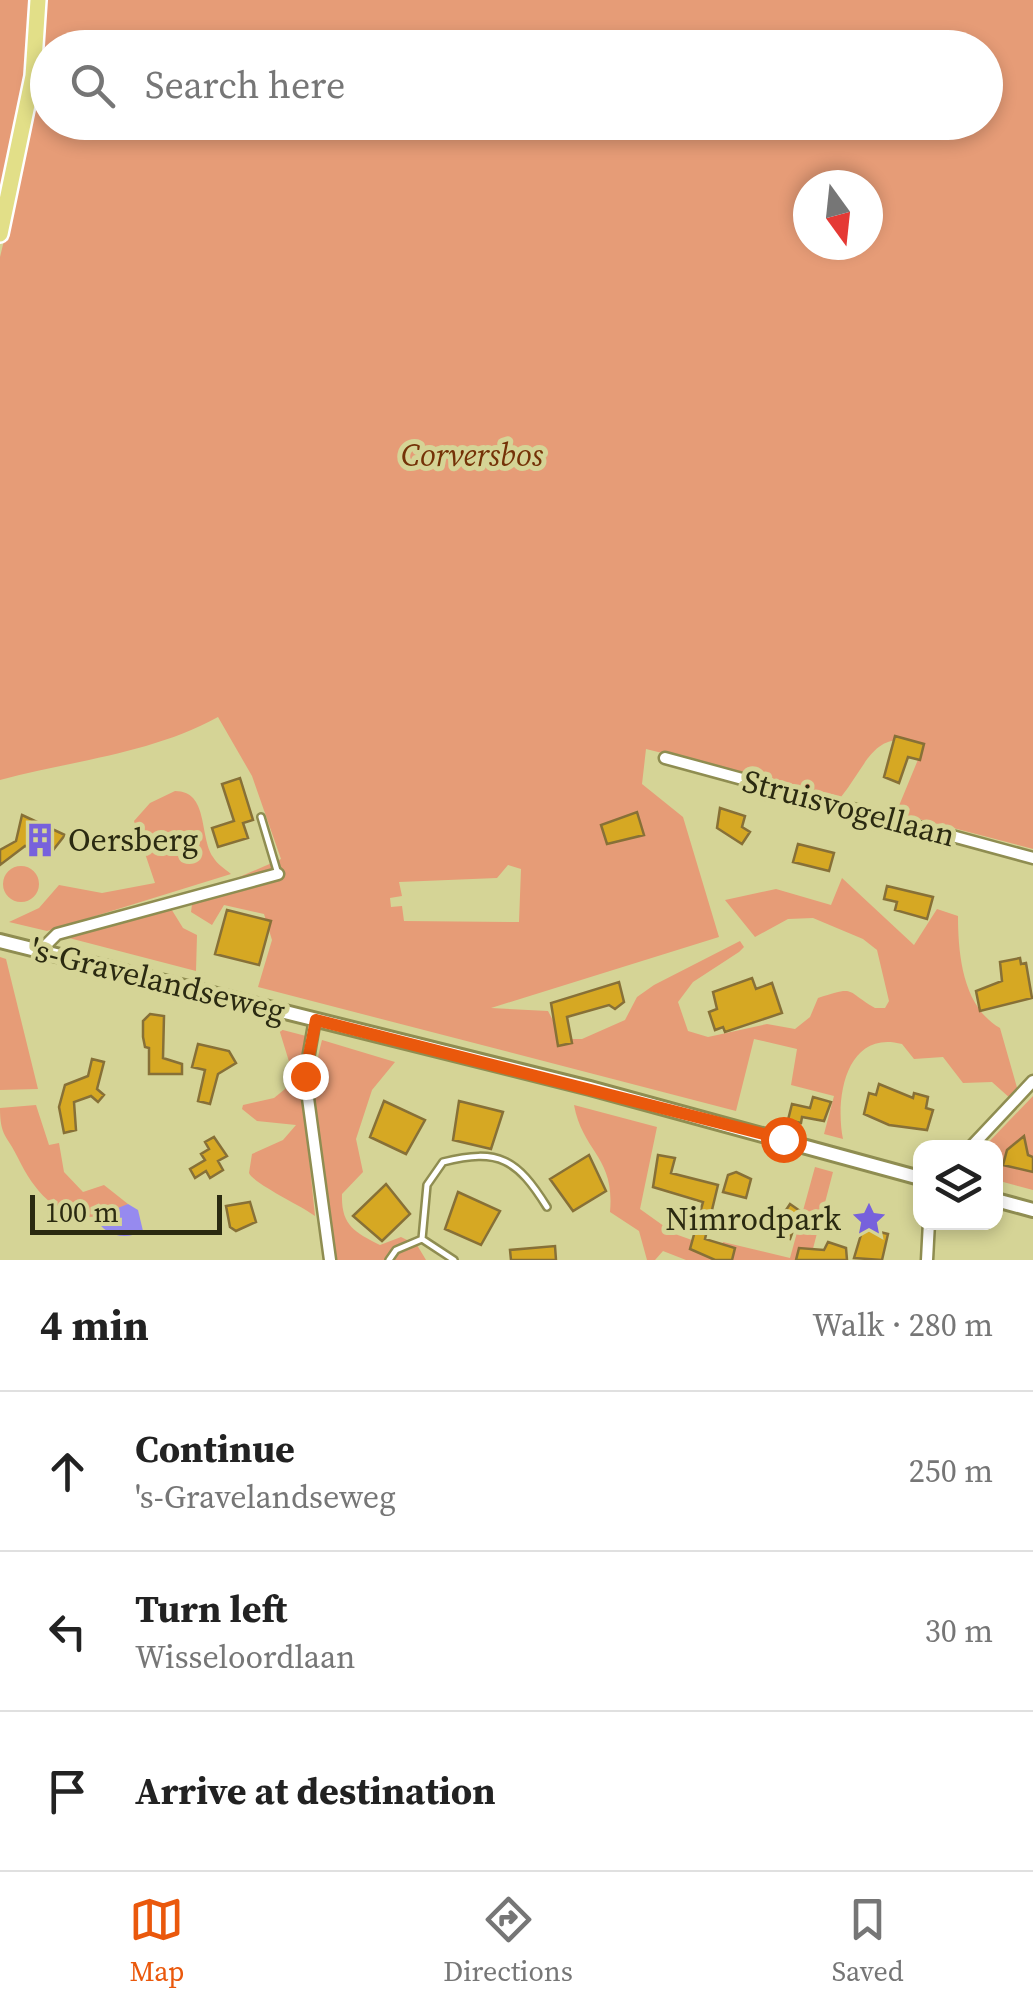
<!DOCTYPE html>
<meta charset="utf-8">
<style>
:root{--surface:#fff;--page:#f6f6f6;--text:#222;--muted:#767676;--line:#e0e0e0;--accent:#ea580c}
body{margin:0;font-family:"Source Serif 4",serif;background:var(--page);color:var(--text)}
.controls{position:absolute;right:30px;bottom:30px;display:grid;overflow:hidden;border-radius:20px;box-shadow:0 5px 15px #0003}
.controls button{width:90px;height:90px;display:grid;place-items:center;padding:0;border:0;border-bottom:2px solid var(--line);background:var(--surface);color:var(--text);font:50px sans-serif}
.compass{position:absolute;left:793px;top:170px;width:90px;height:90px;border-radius:50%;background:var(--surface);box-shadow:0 5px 15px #0003;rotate:165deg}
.scale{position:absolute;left:30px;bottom:25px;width:192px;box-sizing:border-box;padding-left:10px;border:5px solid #2b2a11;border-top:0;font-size:28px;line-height:35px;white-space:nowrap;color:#2b2a11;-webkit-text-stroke:8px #d5d496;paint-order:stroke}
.stop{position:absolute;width:30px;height:30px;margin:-22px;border:8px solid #ea580c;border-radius:50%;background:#fff}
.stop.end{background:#ea580c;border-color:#fff;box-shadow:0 2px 10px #0008}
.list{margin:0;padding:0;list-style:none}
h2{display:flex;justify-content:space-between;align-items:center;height:130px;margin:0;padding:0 40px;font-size:42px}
h2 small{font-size:32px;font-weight:400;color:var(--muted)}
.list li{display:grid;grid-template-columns:65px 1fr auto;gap:30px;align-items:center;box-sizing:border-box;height:160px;padding:0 40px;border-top:2px solid var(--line)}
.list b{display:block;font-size:38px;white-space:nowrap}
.list p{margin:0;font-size:32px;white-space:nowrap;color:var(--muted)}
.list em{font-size:32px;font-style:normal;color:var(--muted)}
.icon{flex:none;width:55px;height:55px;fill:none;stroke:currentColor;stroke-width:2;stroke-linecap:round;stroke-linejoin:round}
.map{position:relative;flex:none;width:1033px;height:1260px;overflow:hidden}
.search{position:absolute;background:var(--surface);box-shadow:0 5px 15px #0003;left:30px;right:30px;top:30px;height:110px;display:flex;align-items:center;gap:25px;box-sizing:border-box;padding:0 35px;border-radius:55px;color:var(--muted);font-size:38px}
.sheet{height:610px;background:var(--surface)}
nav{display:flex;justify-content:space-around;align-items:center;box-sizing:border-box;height:140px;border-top:2px solid var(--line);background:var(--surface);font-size:28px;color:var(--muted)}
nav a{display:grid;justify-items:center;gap:5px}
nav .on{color:var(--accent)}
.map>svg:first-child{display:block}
</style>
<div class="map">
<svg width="1033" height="1260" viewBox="0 0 1033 1260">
<rect width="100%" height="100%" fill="#d5d496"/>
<path fill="#e69c77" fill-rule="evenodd" d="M0,0H30C30,74 14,147 0,219Z
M41,0H1033V849L896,813L924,745C874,727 869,762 841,797L646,749L642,784L683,817L719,937L491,1008L548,1011L563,1039H582L625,1020L637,997L654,985L740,941L744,947L739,952L693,982L678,1002L688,1031L708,1037L767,1024L795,1029L810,1017L818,998C857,985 845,991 875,1008H885L889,1001L877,950L863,939L813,918L788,919L755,937L725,900L776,889L831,905L842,878L914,945L937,909L958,916C958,955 963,1007 1000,1028L1018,1091L1011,1099L992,1082L963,1083L943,1057L914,1059L902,1044C845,1029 835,1100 843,1139L824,1134L834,1096L791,1085L797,1049L754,1039L736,1111L258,987L272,940L264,914L224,905L212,925L191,912L193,897L281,859L252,776L218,717C151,754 70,761 0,780V257L22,166ZM48,48H986V122H48ZM808,185H868V245H808ZM508,865L521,869L519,922L404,921L402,906L391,907L390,898L402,896L399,882L497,878Z
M175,791C209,791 199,836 213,857C217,864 225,869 231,874L47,931L9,922L39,908L59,885L102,893L155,883L134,821L150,803Z
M3 884a18 18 0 1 1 36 0a18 18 0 1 1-36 0Z
M170,907L183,928L197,935L196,971L69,938Z
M0,957L6,959L38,1089L0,1090Z
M279,1029L306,1036L301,1079L315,1216C300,1205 254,1184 249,1173L252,1154L283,1140L296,1125L257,1121L242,1109L243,1105L274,1098L290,1085L291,1068Z
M322,1040L395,1062L372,1090L356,1139L363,1172L342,1194C341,1225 354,1232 380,1245L401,1237L417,1245L426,1260H336C324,1190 303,1109 322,1040Z
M1033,1096V1190L996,1180V1148H983Z
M36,1105L49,1145L59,1143L64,1172L83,1192L104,1185L128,1204C77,1236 40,1204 18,1158C7,1135 0,1137 0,1108Z
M574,1105L657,1127L640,1209L675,1234L720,1250L723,1242L790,1258L815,1167L833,1172L810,1260H686L663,1251L655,1260H647L639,1231L610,1212C615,1156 583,1153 574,1105Z"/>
<path fill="#968aef" d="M128,1204L138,1210L143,1231C125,1241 104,1236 95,1217Z"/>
<path fill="#d6a823" stroke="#877037" stroke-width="2.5" d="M895,736L924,744L920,760L908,757L899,783L884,777Z
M240,778L253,820L243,823L248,838L218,847L212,828L234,821L222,784Z
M720,808L745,816L742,827L750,832L742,844L717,828Z
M637,812L644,835L607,844L601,825Z
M22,815L65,835L50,854L25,846L0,865V850L16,841Z
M798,844L834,853L829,871L793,862Z
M887,886L933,897L927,919L895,910L897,902L884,899Z
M227,910L271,921L259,965L215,954Z
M1020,958L1021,964L1026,963L1032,998L980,1011L976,991L1002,981L1000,962Z
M752,978L756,989L772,983L782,1013L725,1032L723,1027L715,1030L709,1012L717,1009L713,992Z
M619,982L624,1002L615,1009L609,1005L567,1017L572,1043L558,1046L551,1003Z
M150,1014L164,1016L163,1058L182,1064V1074H149V1048L145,1047L143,1037V1021Z
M198,1044L229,1051L236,1063L218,1074L210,1104L198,1101L205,1070L192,1067Z
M92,1059L104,1062L97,1089L104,1095L98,1102L91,1096L74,1102L76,1130L64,1133L59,1107L65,1085L88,1076Z
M879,1084L913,1098L914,1093L928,1097L926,1108L933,1110L927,1130L889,1125L864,1114L869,1093L876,1095Z
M813,1097L831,1102L824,1121L802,1117L801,1123L788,1120L792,1104L810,1108Z
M384,1101L425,1120L406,1154L370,1137Z
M459,1101L503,1112L491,1149L453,1140Z
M1024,1136L1028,1155L1033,1157V1172L1003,1165L1007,1150Z
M214,1137L227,1156L218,1161L223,1170L210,1178L206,1171L195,1178L190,1169L205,1160L201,1154L209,1149L205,1142Z
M589,1155L606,1191L573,1211L550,1179Z
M658,1155L675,1158L671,1173L718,1185L705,1239L735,1248L732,1260H715L690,1249L703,1202L653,1187Z
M736,1172L751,1179L746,1198L723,1192L728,1175Z
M386,1184L410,1214L382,1241L353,1216Z
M458,1192L500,1211L481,1245L445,1229Z
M250,1202L256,1222L236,1231L230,1227L226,1206Z
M790,1204L800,1211L790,1239L776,1235L779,1223L772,1221L775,1210L784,1213Z
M863,1228L888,1234L882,1260L854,1258Z
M828,1242L846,1248L847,1260H796L799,1248L824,1250Z
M555,1246L556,1260H511L510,1250Z"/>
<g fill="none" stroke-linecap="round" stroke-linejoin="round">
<g stroke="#8f8d51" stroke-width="10">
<path id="service" d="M261,817L278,874
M422,1239L427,1185L443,1162C499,1148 517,1159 547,1207
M389,1260L396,1250L422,1239L454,1260"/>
</g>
<g stroke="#8f8d51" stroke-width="15">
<path id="minor" d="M665,758L1033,858
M40,951L57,934L278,874
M315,1019L305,1076L330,1260
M970,1148L1033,1081
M927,1260L929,1222"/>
</g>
<g stroke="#8f8d51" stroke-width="18">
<path id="tertiary" d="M0,941L590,1088L920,1178
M996,1200L1033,1210"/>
</g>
<g stroke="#fff" stroke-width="20">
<path id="primary" d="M0,234L33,76L38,0"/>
</g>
<use href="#service" stroke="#fff" stroke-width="5"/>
<use href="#minor" stroke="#fff" stroke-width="10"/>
<use href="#tertiary" stroke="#fff" stroke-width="12"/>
<use href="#primary" stroke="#e2df88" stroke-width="15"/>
</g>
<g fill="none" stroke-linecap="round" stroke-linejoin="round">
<path stroke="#ea580c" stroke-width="12" d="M305,1076L316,1020L783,1139"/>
</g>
<defs>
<g id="building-bare" transform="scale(2.7)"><path d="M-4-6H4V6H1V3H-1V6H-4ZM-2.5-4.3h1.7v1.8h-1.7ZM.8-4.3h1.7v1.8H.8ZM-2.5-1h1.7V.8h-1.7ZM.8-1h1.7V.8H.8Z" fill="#7761dc" stroke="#d5d496" stroke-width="2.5" paint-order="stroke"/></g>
<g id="sight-bare" transform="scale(2.7)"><path d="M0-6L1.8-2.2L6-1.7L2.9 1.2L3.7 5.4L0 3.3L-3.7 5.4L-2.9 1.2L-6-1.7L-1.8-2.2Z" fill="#7761dc" stroke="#d5d496" stroke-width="2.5" paint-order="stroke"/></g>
</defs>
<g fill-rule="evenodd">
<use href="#building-bare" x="40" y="840"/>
<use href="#sight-bare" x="869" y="1219"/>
</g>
<g text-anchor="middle" stroke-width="10" stroke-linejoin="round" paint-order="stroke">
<g font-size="32" font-style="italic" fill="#743207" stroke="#d5d496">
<text x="472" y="466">Corversbos</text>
</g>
<g font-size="32" fill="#2b2a11" stroke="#d5d496">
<text transform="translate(849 808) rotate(15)" y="11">Struisvogellaan</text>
<text transform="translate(158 980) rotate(14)" y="11">'s-Gravelandseweg</text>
</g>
<g font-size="32" fill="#2b2a11" stroke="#d5d496" text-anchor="start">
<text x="68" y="851">Oersberg</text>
<text x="841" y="1230" text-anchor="end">Nimrodpark</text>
</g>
</g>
</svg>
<div class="controls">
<button><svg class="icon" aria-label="layers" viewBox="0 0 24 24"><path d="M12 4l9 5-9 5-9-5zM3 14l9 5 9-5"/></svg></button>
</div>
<svg class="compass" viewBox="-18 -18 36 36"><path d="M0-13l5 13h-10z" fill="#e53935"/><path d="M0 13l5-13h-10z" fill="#767676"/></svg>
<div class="scale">100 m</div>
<div class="stop" style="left:783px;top:1139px"></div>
<div class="stop end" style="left:305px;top:1076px"></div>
<div class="search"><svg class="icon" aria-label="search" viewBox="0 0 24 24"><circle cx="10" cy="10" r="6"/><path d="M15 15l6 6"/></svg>Search here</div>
</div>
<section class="sheet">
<h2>4 min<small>Walk · 280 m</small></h2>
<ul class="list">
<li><svg class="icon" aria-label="ahead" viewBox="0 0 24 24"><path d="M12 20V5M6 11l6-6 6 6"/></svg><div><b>Continue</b><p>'s-Gravelandseweg</p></div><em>250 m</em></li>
<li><svg class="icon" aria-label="left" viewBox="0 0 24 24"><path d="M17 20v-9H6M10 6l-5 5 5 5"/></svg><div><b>Turn left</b><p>Wisseloordlaan</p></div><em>30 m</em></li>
<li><svg class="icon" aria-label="arrive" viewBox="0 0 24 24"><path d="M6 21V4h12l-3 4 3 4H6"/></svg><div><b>Arrive at destination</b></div></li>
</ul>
</section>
<nav>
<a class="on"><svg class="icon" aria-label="map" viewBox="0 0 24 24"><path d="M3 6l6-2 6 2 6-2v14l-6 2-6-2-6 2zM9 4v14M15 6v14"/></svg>Map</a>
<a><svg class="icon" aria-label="directions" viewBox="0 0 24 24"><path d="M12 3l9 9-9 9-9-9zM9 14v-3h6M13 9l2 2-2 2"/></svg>Directions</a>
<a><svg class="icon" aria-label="saved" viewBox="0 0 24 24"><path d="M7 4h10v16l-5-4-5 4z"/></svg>Saved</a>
</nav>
